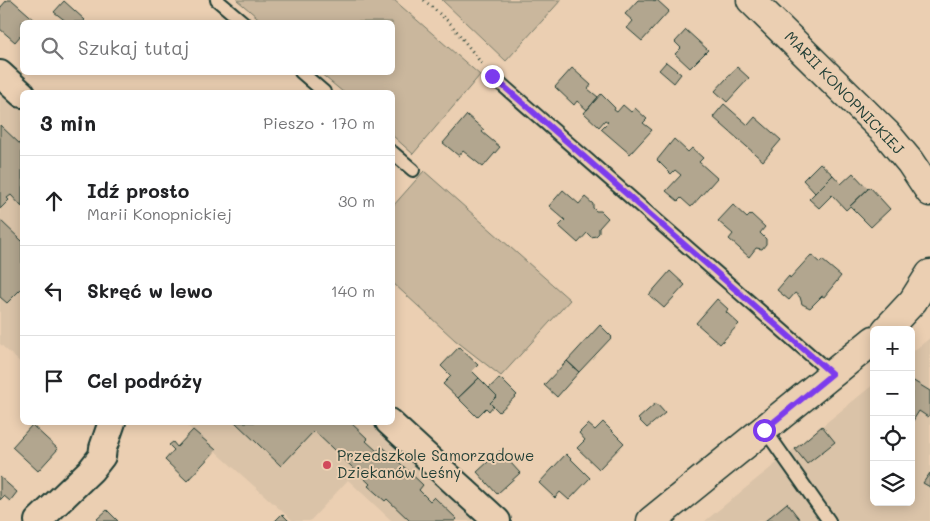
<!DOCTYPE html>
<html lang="pl">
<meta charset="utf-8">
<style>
:root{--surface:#fff;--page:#f6f6f6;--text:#202124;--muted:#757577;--line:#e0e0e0}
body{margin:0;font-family:Mali,sans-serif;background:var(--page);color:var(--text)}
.controls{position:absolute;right:15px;bottom:15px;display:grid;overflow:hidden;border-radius:8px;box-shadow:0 2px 12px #0003}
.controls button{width:45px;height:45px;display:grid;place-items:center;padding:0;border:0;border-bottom:1px solid var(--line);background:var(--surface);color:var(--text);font:25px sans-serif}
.stop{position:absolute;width:15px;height:15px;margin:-11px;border:4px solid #7c3aed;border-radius:50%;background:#fff}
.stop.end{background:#7c3aed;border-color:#fff;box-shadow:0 1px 5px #0008}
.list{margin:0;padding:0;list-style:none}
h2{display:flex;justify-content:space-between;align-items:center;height:65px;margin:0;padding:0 20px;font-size:21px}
h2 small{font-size:16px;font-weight:400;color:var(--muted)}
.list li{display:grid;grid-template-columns:32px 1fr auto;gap:15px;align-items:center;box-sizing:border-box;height:90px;padding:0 20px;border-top:1px solid var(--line)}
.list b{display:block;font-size:19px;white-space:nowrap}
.list p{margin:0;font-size:16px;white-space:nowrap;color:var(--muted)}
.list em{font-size:16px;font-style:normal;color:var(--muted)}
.icon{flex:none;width:28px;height:28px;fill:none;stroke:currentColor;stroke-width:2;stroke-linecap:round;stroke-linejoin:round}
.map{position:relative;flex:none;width:930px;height:521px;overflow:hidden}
.search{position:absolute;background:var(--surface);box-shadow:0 2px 12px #0003;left:20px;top:20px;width:375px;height:55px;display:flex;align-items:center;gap:12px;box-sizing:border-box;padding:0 18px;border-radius:8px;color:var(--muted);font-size:19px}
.panel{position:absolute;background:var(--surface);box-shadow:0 2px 12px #0003;left:20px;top:90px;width:375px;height:335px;border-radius:8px}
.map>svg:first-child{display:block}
</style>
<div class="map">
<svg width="930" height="521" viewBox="0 0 930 521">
<rect width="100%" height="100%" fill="#ebcfb2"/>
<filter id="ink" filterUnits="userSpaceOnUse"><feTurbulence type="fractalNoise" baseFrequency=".02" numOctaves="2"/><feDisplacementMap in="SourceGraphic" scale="10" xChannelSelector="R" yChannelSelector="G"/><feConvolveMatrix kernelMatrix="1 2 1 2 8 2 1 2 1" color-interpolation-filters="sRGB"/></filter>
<g filter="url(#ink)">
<path fill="#dac3a8" d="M0,85L22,106V364L0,344Z
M930,338V521H705L874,384V502H911V353Z
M184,423H374L484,521H392L348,480L310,521H293Z"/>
<path fill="#cab79d" stroke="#747a68" d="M237,0H394L480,75L413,154L393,136L392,92H343L320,73L392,72V22H263Z
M442,0H561L506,61Z
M424,171L570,300L501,376L455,340L393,283V206Z"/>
<path fill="#b2a68f" stroke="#1f3d34" d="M7,0H12L37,22H22V36L21,35L15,42L0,29V8Z
M638,0H653L655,2L657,0L669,11L642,41L627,28L633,21L625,14Z
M64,1L85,20L83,22H67L54,12Z
M686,30L708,50L690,68L675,54L681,48L675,42Z
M666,62L681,74L674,83L659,70Z
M737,67L749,78L727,102L715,91Z
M572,68L591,85L588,89L598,97L587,110L577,101L574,105L555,87Z
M601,94L615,108L614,110L617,112L623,105L631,112L635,108L647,119L643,123L652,130L630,154L601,129L608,122L605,120L599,127L584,113Z
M724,104L748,125L755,117L781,140L763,161L713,117Z
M467,115L484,130L482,132L500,147L483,167L463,151L459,156L443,143Z
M0,125L22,146V207L11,195L7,198L9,200L0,209Z
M674,139L688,152L692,148L703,158L699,162L717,178L691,207L681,198L678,201L666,191L681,175L675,170L671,174L657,160Z
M820,163L833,175L815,193L803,180Z
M853,173L868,189L846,210L832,195L819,208L809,199L833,175L841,184Z
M870,187L890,209L871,227L850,206Z
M563,190L579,204L585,197L593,204V208L596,211H601L608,218L599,228V233L596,236L591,237L587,233L578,243L559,226L565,220L549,206Z
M733,205L747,218L751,214L765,227L760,233L766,239V244L762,249L756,248L749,257L729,239L733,234L718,221Z
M0,220L22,241V289V288L7,303L0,297Z
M811,255L820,263L822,260L841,276L824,297L822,296L810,308L802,304L800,297L795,293L789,300L777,290L789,276L790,278Z
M670,271L685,285L664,308L649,295Z
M717,299L728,309L726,312L739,324L720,344L696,323Z
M600,325L612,337L579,372L567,361Z
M459,347L478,365L472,371L479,378L458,398L443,384L451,376L441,366Z
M567,361L579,372L557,397L544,385Z
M479,378L497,396L490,403L493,406L489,411L486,408L477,417L458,398Z
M500,378L517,395L499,412L490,403L497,396L489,388Z
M912,380L930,391V414L928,417L919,411L911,424Z
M656,403L665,413L647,428L638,419Z
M235,422H350L368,439L366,441L377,451L382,446L423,485L419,490L430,501L434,497L457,519L455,521H410L387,499L385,501L368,486L370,484L314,431L281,466Z
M603,422L624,443L599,469L577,448L585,440L579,433L588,424L595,430Z
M32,425L58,449L38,471L12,447Z
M822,426L835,442L807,464L795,449Z
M193,430L216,450L187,481L165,460L174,450L169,445L173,442L177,447Z
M500,451L520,473L497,494L477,472Z
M566,454L590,478L569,500L560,492L555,498L539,483Z
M930,473V487L923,483Z
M0,477L17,492L10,501L4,496L0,500Z
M787,503L801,521H765Z
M107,510L118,521H99L97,519Z
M282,514L289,521H275Z"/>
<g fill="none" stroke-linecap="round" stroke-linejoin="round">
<g stroke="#1f3d34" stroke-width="16">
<path id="service" d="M217,0L243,22
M301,72L324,92
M492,76L832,374
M392,152L413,170
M765,430L829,521"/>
</g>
<g stroke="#1f3d34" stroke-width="30">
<path id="minor" d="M0,74L22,94
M389,422L497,521
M38,521L91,470L102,456L103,448L112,422"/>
</g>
<g stroke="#1f3d34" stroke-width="31">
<path id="tertiary" d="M751,0L886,133L910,162L930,192
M886,330L913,301L930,274
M651,521L874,340"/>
</g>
<path stroke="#1f3d34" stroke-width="3" stroke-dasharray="1 4" stroke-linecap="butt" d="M424,0L451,24L482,64"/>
<use href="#service" stroke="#ebcfb2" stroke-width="12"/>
<use href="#minor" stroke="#ebcfb2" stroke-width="26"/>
<use href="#tertiary" stroke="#ebcfb2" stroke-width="28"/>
</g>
</g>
<g fill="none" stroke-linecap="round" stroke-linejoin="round" filter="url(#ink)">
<path stroke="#7c3aed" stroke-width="6" d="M492,76L832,374L764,430"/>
</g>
<circle fill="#d1495b" stroke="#ebcfb2" stroke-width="2" cx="327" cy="465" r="5"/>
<g text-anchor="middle" stroke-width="4" stroke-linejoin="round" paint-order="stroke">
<g font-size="15" fill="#1f3d34" stroke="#ebcfb2">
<text transform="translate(844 93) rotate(46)" y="5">MARII KONOPNICKIEJ</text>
</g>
<g font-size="15" fill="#1f3d34" stroke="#ebcfb2" text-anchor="start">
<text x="337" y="461">Przedszkole Samorządowe<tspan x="337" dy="17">Dziekanów Leśny</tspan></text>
</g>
</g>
</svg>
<div class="controls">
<button>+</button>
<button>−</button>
<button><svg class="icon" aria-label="locate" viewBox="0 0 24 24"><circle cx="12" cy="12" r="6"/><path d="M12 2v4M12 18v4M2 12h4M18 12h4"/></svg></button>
<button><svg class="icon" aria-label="layers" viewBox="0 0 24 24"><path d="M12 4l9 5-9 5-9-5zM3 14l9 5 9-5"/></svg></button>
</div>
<div class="stop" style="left:764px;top:430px"></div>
<div class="stop end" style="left:492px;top:76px"></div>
<div class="search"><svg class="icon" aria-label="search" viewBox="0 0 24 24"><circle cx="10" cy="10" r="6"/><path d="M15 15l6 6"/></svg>Szukaj tutaj</div>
<section class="panel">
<h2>3 min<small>Pieszo · 170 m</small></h2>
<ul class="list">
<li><svg class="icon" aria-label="ahead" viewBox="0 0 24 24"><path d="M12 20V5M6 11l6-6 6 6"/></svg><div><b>Idź prosto</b><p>Marii Konopnickiej</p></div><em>30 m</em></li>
<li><svg class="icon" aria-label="left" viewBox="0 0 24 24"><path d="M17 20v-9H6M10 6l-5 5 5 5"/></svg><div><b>Skręć w lewo</b></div><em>140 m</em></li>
<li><svg class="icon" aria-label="arrive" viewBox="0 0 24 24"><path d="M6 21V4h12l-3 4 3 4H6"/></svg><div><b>Cel podróży</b></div></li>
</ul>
</section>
</div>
